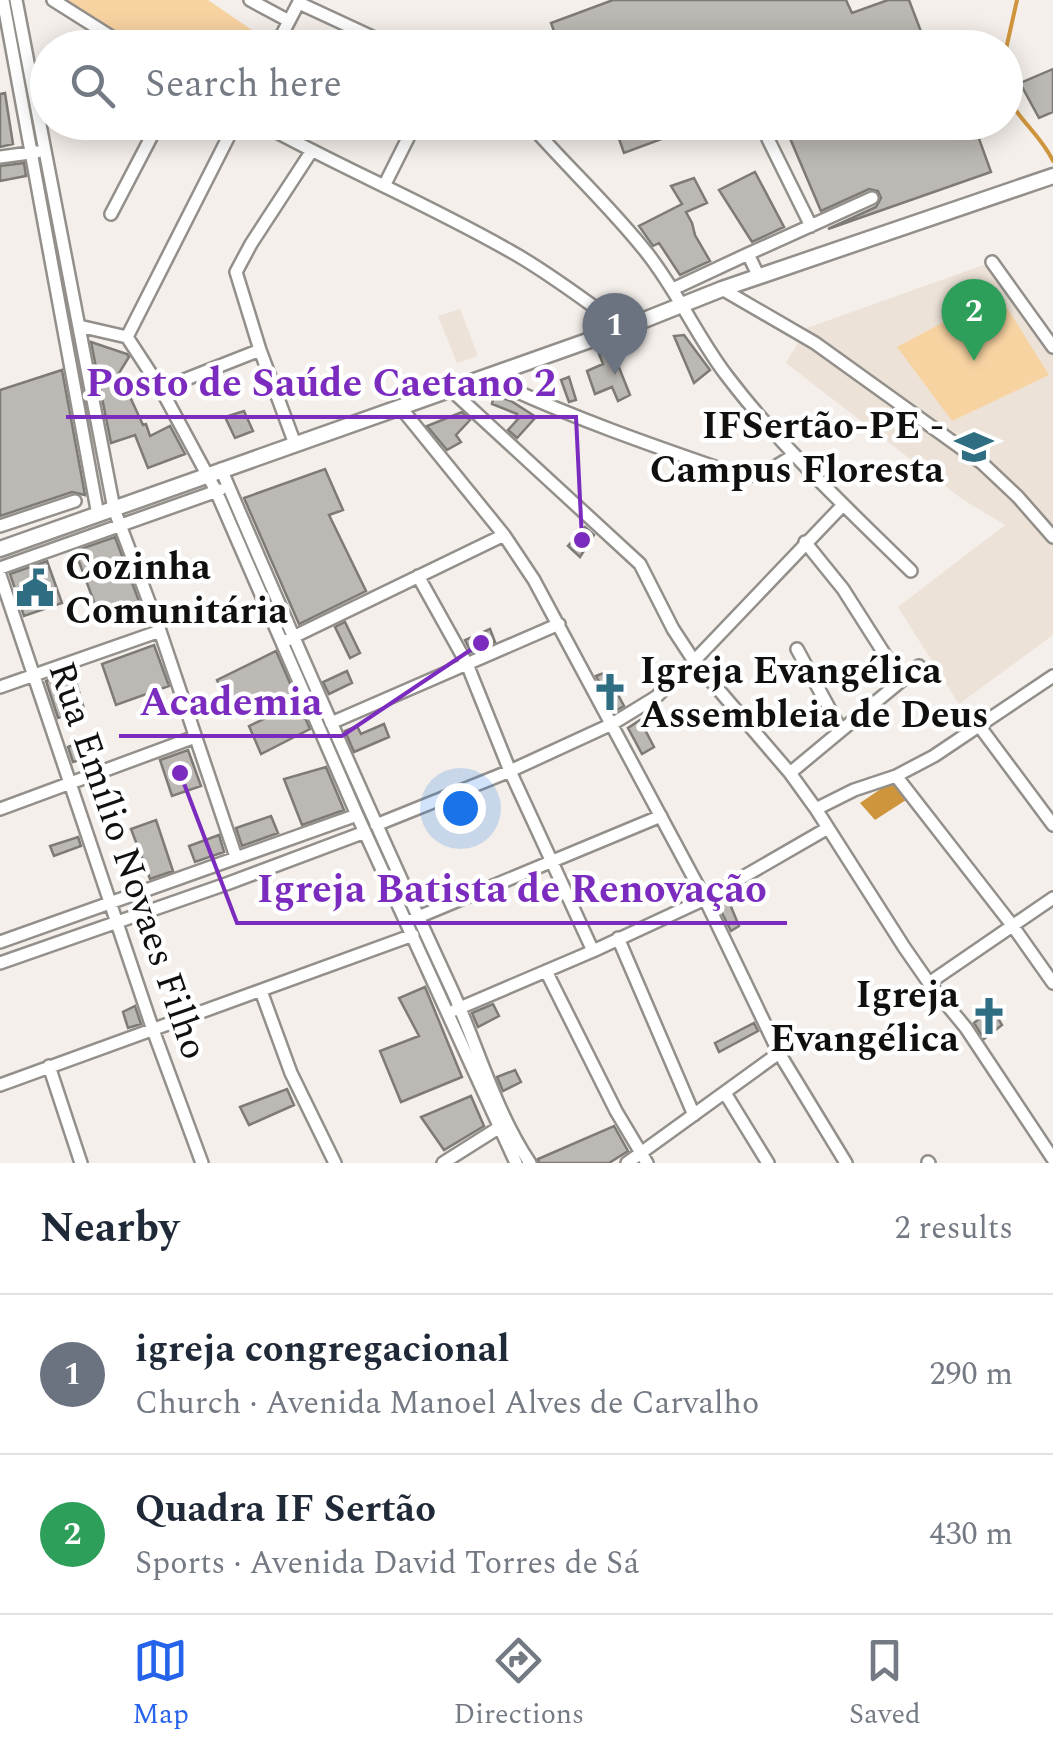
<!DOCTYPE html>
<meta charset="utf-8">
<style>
:root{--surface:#fff;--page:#f2f2f3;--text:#1f2937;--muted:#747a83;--line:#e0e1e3;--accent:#2563eb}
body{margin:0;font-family:Spectral,serif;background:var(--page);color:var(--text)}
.you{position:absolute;left:460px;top:808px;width:35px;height:35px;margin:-25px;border:8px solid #fff;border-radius:50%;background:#1a73e8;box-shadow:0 0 0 15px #1a73e833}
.badge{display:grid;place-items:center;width:65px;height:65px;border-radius:50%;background:var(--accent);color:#fff;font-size:32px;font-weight:700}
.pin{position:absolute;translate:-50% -82px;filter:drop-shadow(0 2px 5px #0008)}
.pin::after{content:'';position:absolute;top:52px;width:35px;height:30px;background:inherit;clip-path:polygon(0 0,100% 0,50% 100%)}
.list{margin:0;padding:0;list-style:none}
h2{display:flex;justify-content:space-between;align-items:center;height:130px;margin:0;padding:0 40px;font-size:42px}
h2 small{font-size:32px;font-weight:400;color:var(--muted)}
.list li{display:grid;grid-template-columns:65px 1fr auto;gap:30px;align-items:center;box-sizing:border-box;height:160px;padding:0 40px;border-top:2px solid var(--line)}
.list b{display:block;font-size:38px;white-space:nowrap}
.list p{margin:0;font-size:32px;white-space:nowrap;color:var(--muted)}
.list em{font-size:32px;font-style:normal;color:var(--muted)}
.icon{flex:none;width:55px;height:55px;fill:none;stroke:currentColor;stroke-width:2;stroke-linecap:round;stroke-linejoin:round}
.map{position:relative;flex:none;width:1053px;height:1163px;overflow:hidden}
.search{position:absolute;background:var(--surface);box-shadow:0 5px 25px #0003;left:30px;right:30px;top:30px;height:110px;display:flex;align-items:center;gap:25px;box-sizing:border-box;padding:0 35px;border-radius:55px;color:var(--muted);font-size:38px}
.sheet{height:450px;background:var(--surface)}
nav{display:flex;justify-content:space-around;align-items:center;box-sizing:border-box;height:140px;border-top:2px solid var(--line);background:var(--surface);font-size:28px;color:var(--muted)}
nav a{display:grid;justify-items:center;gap:5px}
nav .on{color:var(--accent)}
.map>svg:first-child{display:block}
</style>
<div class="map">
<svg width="1053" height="1163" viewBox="0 0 1053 1163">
<rect width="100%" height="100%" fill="#f4efea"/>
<path fill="#ece2d7" d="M992,262L1053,349V635L959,704L898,607L1005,525L962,499L786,363L807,328Z
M460,309L478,356L457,363L438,316Z"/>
<path fill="#f8d3a2" d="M65,0H208L268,41L264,47H138Z
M998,293L1049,375L952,421L897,347Z"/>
<path fill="#cf953d" d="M891,782L906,800L875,820L860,803Z"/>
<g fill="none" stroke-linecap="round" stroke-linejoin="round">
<path stroke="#cf953d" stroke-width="4" d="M1006,49L1017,0
M1006,93C1017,119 1041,135 1053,161"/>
</g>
<path fill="#bcb8b3" stroke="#7e7a75" stroke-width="2.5" d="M613,0H846L852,13L888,0H909L925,42L910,48H560L551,23Z
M1053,69V112L1039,118L1020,83Z
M5,93L13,144L0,147V94Z
M613,122H705V123L624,153Z
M827,122H973L991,172L828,229L876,207L881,198L878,191L869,189L821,211L789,136Z
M24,163L26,176L0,181V166Z
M755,172L784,227L752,242L719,190Z
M694,178L707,203L686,212L692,223L695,235L710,261L680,275L659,243L653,246L639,226L682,204L671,186Z
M684,335L710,370L694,383L674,336Z
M91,342L127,354L129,357L119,373L143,425L146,424L150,436L170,426L185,454L148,468L135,435L111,443Z
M612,350L630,395L618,401L612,387L595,394L587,371L603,364L599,354Z
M62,370L85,495L72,492L0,516V390Z
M569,377L576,400L569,402L561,380Z
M494,395L511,401L536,417L517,438L508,430L518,419L515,418L517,414L492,404Z
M244,411L253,431L235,438L225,417Z
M462,412L470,420L456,435L461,442L447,450L427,426Z
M325,469L343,510L329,515L366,591L299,624L244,498Z
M585,527L594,535L580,557L568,546Z
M115,537L140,604L100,618L75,551Z
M47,561L62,603L24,616L10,574Z
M345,622L360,653L350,658L335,627Z
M490,629L495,642L471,652L465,640Z
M154,645L169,686L116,705L102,664Z
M276,651L310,729L261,754L249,726L285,709L276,694L234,715L217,680Z
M73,671L84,709L58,718L46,681Z
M347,671L352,683L329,694L323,682Z
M606,672L624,706L615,711L596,676Z
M640,720L654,747L642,754L628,728Z
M384,724L389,737L354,752L345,731L357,726L361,734Z
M80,742L87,758L73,762L68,747Z
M188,750L201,786L172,796L160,760Z
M326,767L344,810L302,825L284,779Z
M271,816L278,833L242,846L236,828Z
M156,820L173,871L150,879L131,829Z
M219,835L224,852L195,862L189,846Z
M78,837L81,846L54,856L50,846Z
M727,897L739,926L731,931L717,903Z
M425,987L462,1077L401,1102L380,1051L419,1036L399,998Z
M493,1004L499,1016L478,1027L472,1013Z
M135,1006L141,1024L128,1028L123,1012Z
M992,1008L1002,1025L984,1039L974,1023Z
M754,1023L758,1031L719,1052L715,1043Z
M515,1070L521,1082L503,1091L497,1077Z
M287,1089L294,1105L249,1125L240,1107Z
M471,1096L484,1126L444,1150L421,1117Z
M614,1126L628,1151L609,1163H539L538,1159Z"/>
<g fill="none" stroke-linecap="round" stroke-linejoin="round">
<g stroke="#938f8a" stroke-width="16">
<path id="minor" d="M3,0L98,515
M16,0L114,509L160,631L236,857
M53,0L129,48
M250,0L289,21
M299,3L396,48
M275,48L300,0
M258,122C341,168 428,204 510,251C550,273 586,302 624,328
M528,122C567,167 611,207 647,253C678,292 697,337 727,376C781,447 847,508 911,571
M768,139L811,226
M0,157L37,152
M384,186L416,122
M111,214L159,122
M748,254L872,198
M992,262L1053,347
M673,289L748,254L759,277
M722,289L815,343L982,463L1018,497L1053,537
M79,326L127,337L161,389L216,491L357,815L516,1163
M127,337L236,122
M485,377C567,416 653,446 738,475C761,478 775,467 794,455
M161,389L260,350
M450,389L640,564L673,629L694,661L790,773L816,809L904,947L929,983L966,1028L1053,1159
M401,408L504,535L534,580L705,899L779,1053L846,1163
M295,444L260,350L236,272L251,244L311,152
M221,469C296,644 372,818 452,990C478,1047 495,1111 530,1163
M0,526L75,501
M805,542L843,589L901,680
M0,568L220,490
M0,575L153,1030L202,1163
M418,576L467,664L510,771L593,951
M287,640L504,535
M797,649L841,730
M0,687L160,631
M331,723L559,624
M980,727L1053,825
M790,773L919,666
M896,776L1012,925L1053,983
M0,809L195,737
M816,809L854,790L896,776L934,756L1053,676
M376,825L510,771L612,724L656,697L694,661L843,505
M411,920L661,816
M618,938L694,1115
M0,942L357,815
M0,963L229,883L365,832
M546,971L616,1111L647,1163
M929,983L1053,898
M261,991L291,1073L335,1163
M455,1010L593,951L705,899L828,828
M49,1066L81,1163
M0,1085L413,935
M725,1093L768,1163
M928,1162L929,1163
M443,1163L503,1125
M627,1163L779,1053"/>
</g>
<g stroke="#938f8a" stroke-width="19">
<path id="major" d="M0,549L624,328L722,289L1053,176"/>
</g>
<use href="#minor" stroke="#fff" stroke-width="11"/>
<use href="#major" stroke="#fff" stroke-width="14"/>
</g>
<defs>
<g id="university-bare" transform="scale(3)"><path d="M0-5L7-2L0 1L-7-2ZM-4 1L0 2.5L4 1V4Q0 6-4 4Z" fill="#2f6d83" stroke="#fff" stroke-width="2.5" paint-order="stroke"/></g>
<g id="civic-bare" transform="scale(3)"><path d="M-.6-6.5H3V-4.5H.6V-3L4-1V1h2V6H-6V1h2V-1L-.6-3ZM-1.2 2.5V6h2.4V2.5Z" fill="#2f6d83" stroke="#fff" stroke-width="2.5" paint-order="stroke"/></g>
<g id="church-bare" transform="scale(3)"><path d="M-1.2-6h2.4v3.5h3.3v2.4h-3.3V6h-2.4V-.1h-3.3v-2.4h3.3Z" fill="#2f6d83" stroke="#fff" stroke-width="2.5" paint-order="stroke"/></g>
</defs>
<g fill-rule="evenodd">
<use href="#university-bare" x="974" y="447"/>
<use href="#civic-bare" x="35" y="588"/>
<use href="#church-bare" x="610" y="692"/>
<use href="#church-bare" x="989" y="1016"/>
</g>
<g text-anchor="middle" stroke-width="9" stroke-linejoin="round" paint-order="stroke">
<g font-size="38" font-weight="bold" fill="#12100e" stroke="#fff" text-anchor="end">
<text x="944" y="438">IFSertão-PE -<tspan x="944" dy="44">Campus Floresta</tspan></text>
<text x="65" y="579" text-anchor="start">Cozinha<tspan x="65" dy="44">Comunitária</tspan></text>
<text x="640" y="683" text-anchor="start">Igreja Evangélica<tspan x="640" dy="44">Assembleia de Deus</tspan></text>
<text x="959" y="1007">Igreja<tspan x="959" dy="44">Evangélica</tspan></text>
</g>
<g font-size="38" fill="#12100e" stroke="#fff">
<text transform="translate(129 860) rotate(71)" y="13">Rua Emílio Novaes Filho</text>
</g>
</g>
<path fill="none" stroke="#7b2cbf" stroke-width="4" d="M582 540L576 417H66M481 643L342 736H119M180 773L237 923H787"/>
<g fill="#7b2cbf" stroke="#fff" stroke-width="4">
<circle cx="582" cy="540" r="10"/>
<circle cx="481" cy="643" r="10"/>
<circle cx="180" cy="773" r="10"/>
</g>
<g font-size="40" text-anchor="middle" font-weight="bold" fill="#7b2cbf" stroke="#fff" stroke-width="9" stroke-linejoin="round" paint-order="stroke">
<text x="321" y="396">Posto de Saúde Caetano 2</text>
<text x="231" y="715">Academia</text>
<text x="512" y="902">Igreja Batista de Renovação</text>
</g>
</svg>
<div class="you"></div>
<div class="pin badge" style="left:615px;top:375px;background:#6b7280">1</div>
<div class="pin badge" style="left:974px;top:361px;background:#2e9e5b">2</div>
<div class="search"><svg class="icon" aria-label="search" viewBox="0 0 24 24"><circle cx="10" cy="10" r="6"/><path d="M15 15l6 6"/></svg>Search here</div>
</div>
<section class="sheet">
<h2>Nearby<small>2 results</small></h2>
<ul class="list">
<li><span class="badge" style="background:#6b7280">1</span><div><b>igreja congregacional</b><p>Church · Avenida Manoel Alves de Carvalho</p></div><em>290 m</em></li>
<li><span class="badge" style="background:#2e9e5b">2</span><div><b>Quadra IF Sertão</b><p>Sports · Avenida David Torres de Sá</p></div><em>430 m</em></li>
</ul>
</section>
<nav>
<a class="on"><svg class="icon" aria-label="map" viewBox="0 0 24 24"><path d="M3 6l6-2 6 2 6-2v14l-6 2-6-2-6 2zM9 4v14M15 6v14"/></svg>Map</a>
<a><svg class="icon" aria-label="directions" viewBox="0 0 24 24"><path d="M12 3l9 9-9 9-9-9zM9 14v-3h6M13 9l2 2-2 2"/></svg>Directions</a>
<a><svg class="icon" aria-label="saved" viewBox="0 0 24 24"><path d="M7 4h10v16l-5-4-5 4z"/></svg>Saved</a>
</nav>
